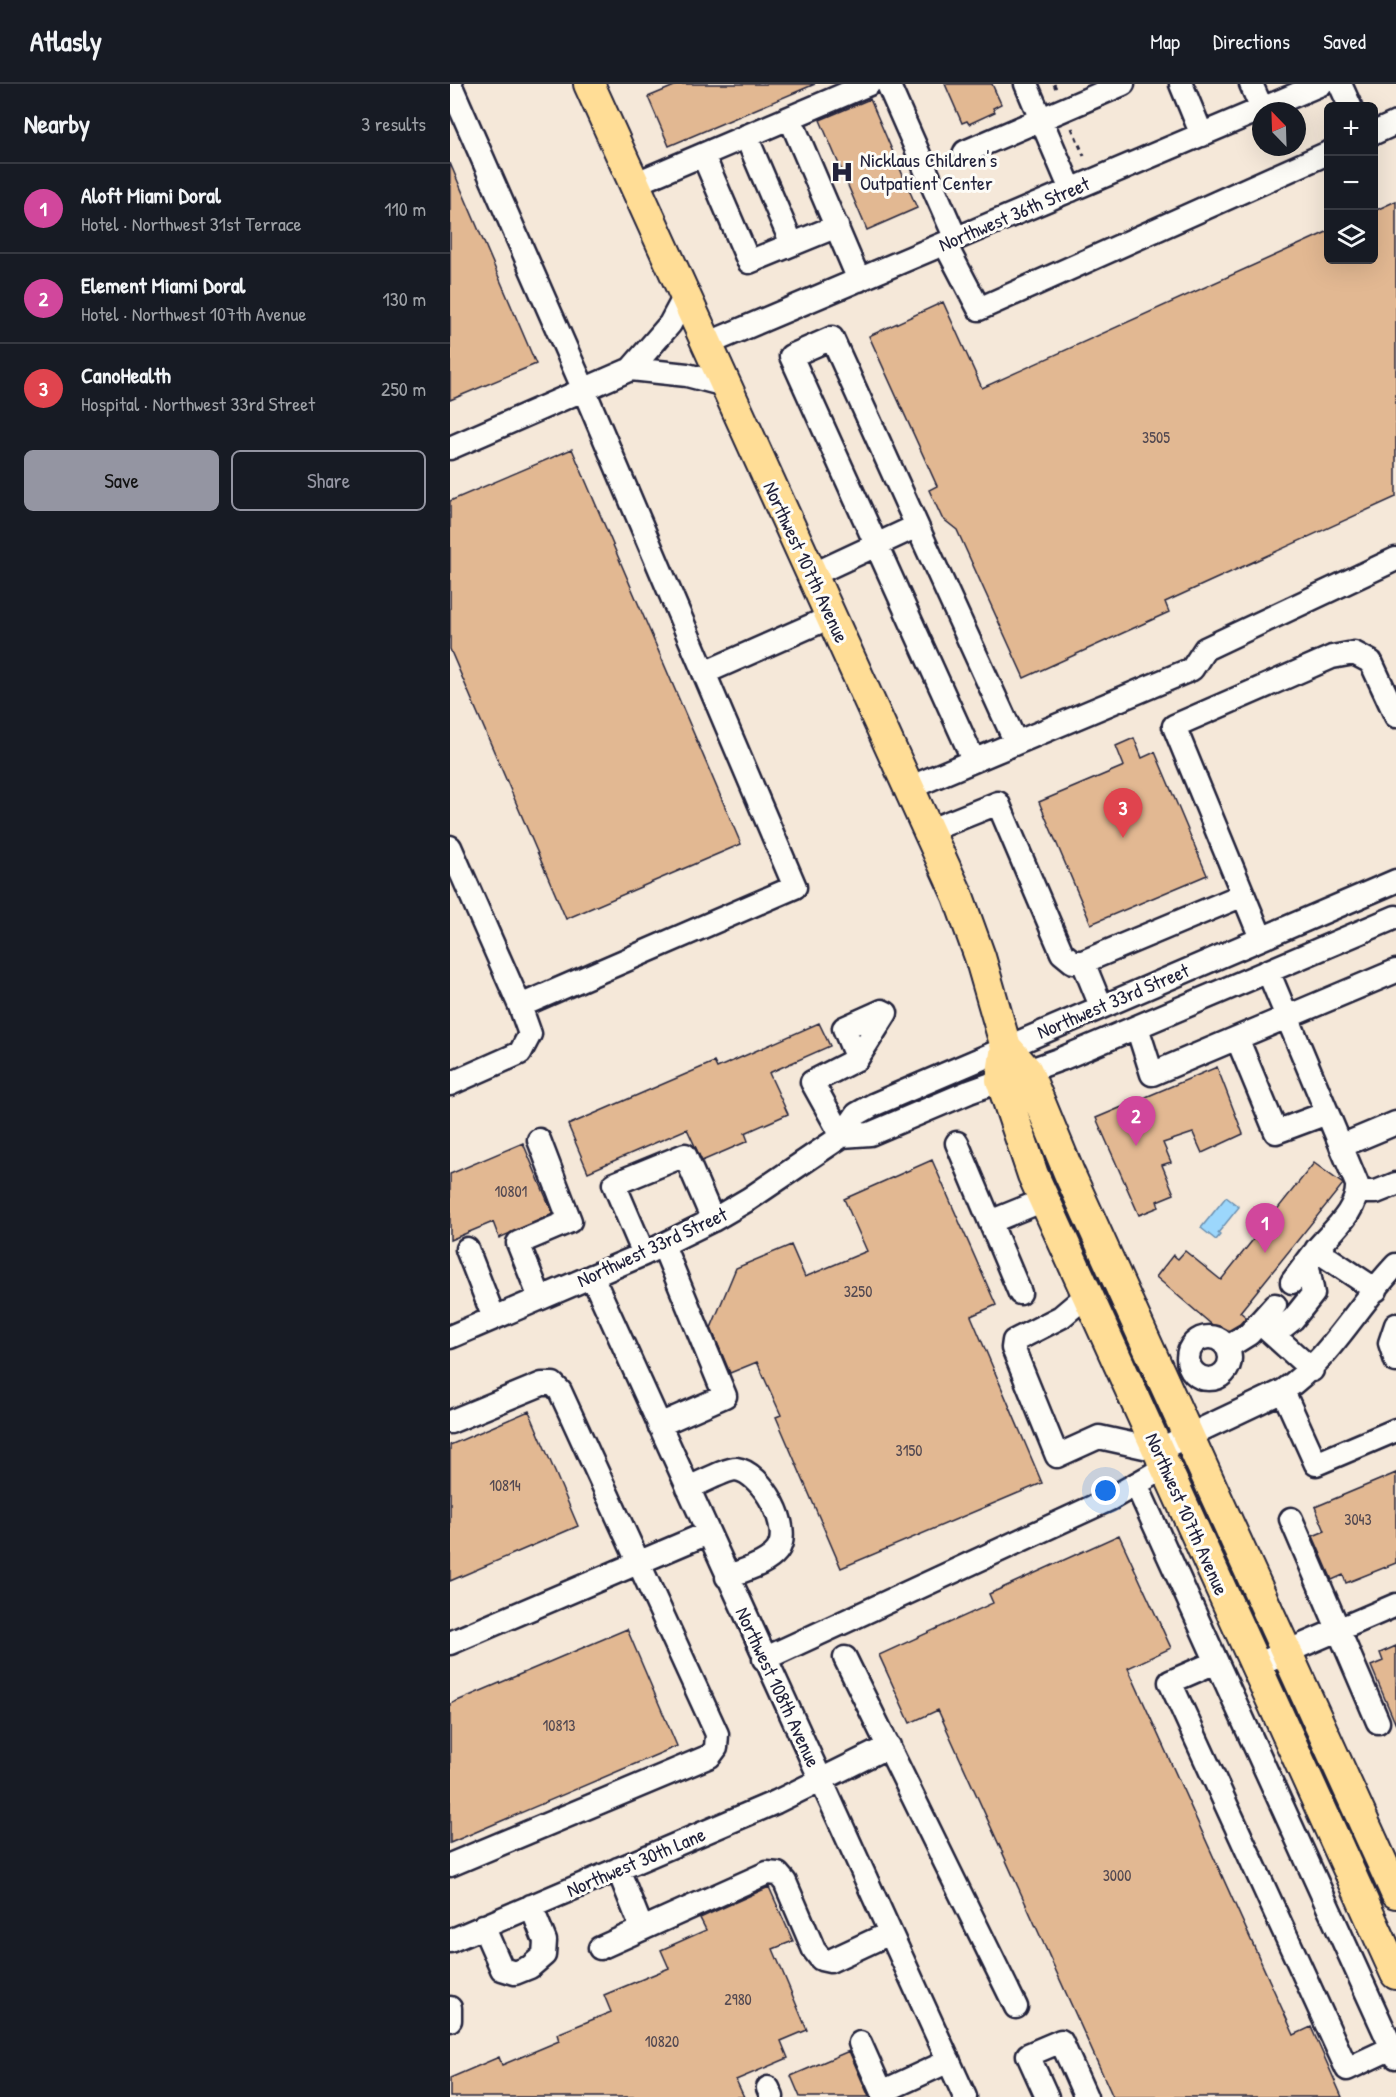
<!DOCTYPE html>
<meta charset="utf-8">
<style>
:root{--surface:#171b24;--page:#20242c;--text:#f1f3f6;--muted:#9ea1a6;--line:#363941;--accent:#9495a2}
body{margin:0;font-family:"Patrick Hand",sans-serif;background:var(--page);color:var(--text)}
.controls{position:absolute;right:18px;top:18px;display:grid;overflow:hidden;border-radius:9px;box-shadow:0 6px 24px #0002}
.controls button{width:54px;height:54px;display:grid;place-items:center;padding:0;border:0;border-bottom:2px solid var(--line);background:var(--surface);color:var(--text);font:30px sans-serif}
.compass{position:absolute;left:802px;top:18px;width:54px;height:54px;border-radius:50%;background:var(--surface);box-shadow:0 6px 24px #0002;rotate:337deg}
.you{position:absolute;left:656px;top:1407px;width:21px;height:21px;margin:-15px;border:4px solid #fff;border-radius:50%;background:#1a73e8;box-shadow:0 0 0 9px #1a73e833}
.badge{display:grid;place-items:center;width:39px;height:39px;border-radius:50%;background:var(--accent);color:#fff;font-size:20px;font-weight:700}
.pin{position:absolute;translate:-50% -50px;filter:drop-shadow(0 2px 3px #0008)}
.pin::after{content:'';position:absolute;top:32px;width:21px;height:18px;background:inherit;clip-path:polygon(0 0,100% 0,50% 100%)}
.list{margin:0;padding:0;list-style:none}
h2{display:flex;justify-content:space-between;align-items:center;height:78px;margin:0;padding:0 24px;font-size:26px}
h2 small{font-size:20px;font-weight:400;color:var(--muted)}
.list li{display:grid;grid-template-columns:39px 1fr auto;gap:18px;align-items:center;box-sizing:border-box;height:90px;padding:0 24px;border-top:2px solid var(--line)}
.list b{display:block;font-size:22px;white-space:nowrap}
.list p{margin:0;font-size:20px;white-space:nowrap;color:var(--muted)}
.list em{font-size:20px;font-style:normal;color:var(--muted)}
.actions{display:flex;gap:12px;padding:18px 24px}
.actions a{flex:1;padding:14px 0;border:2px solid var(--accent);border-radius:9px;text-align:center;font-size:21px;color:var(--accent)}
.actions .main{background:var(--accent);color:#111}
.icon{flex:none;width:33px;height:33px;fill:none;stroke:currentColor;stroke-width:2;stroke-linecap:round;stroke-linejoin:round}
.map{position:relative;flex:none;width:946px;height:2013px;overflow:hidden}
header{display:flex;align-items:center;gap:36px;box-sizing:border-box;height:84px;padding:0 30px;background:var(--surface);border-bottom:2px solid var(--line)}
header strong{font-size:28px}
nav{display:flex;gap:33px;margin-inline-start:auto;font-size:21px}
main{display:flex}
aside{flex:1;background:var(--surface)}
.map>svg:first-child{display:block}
</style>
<header>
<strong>Atlasly</strong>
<nav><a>Map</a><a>Directions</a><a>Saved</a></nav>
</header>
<main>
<aside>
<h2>Nearby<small>3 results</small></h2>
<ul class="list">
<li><span class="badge" style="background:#d1479c">1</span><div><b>Aloft Miami Doral</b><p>Hotel · Northwest 31st Terrace</p></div><em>110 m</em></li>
<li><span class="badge" style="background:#d1479c">2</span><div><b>Element Miami Doral</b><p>Hotel · Northwest 107th Avenue</p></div><em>130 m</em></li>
<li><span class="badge" style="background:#e0444e">3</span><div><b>CanoHealth</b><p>Hospital · Northwest 33rd Street</p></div><em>250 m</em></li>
</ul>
<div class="actions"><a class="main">Save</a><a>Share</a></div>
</aside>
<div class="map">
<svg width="946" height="2013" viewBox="0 0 946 2013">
<rect width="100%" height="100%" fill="#f5e8d9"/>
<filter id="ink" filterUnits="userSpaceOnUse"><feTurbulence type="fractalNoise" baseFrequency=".0167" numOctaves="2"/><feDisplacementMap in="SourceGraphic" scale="12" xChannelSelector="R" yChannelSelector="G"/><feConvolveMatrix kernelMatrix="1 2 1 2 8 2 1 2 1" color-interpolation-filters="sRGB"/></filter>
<g filter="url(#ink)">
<path fill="#9cd7fc" stroke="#6b8faf" stroke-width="1.5" d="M776,1113L789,1123L768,1149L770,1151L766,1156L751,1144Z"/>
<path fill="#e2b892" stroke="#22223b" stroke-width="1.5" d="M229,0H365L219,62L198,13Z
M495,0H542L551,20L543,24L545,28L519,40L517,37L512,39Z
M420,15L467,124L417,146L370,36Z
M0,79L86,280L0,316Z
M946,117V413L715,518L719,528L574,594L507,446L492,434L479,406L487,402L419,252L493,218L532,304L879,147V176H924V127Z
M122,365L291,760L116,835L0,565V417Z
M684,654L692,674L705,668L757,791L641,840L589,718L674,682L666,662Z
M369,939L380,962L319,989L338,1030L295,1049L298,1057L252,1077L237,1045L138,1088L118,1041L264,978L267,984Z
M767,983L793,1050L752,1069L743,1049L713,1059L721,1078L712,1081L724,1110L707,1117L709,1123L689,1131L646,1034Z
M73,1059L103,1130L49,1154L43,1138L0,1156V1090Z
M482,1076L546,1221L521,1232L592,1399L391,1484L326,1333L331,1331L307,1278L280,1289L261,1244L286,1184L341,1161L355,1193L417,1167L394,1115Z
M864,1079L893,1100L790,1228L796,1233L790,1240L773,1250L706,1193L723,1171L728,1175L735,1167L771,1196Z
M79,1327L128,1442L0,1497V1361Z
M946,1389V1479L896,1499L893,1491L882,1496L863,1452L875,1447L865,1423Z
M669,1451L721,1564L678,1584L844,1951L861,1943L892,2013H663L488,1626L460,1639L429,1571L543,1519L539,1510Z
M177,1545L227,1662L0,1759V1620Z
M946,1562V1641L921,1582L933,1577L930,1569Z
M319,1803L343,1857L323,1865L357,1946L331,1957L338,1974L286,1996L294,2013H0V1994L49,1973L52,1981L109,1957L107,1950L161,1928L154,1911L219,1884L211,1866L256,1846L250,1834Z
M399,1967L419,2013H350L341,1992Z"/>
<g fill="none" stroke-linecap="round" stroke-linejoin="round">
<g stroke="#22223b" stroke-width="27">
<path id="minor" d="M0,0L134,306L345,803L70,922
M438,0L506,155
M576,0L621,106
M731,0L752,51
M801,0L812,25
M890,0L900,22
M340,34L409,196
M924,49L946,39
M296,52L342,160
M515,68L673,0
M253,71L299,178L387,142
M184,100L419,0
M495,160L529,225L878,69
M257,260L871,0
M181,285L237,291L275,301
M0,364L181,285L220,240L235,212
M467,442L382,254L341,272L523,675
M362,491L467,442L566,659L459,704
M254,589L381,533
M566,659L742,585L755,565L946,475
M478,747L548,719L612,869L623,878H633L651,922
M0,763L70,922L80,950L70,969L0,1000
M811,854L724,642L882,573L904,569L921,578L946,632
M633,878L793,811
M818,887L907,1100C909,1126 881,1148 866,1166L926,1206
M687,943L702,990L787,954
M877,1029L826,1048L787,954L946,887
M392,1052L420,1050L519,1008L611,975L946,833
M392,1052L362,998L407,975L436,929L432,927L394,944L407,975
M89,1056L120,1137L68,1159L90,1214
M507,1059L570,1209
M891,1062L946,1039
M907,1108H926L946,1100
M540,1138L594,1116
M17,1165L44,1234
M194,1170L164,1100L235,1071L263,1136
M142,1192L515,2013
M842,1198L863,1170
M637,1211L611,1233L564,1257L563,1264L607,1372L649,1353L708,1366
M810,1239L862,1286
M946,1241L940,1259L946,1277
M824,1250L843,1235L863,1210L857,1178
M738 1274a21 21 0 1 1 42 0a21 21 0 1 1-42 0Z
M0,1253L194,1170L263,1136L299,1115L392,1052L407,1030L423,1021L946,797
M778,1263L799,1250L825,1221
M833,1307L866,1380L946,1346
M0,1338L92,1300H103L110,1307L267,1650L266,1664L260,1672L0,1781
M209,1341L275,1312L213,1161
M708,1366L833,1307C881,1274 906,1223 946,1181
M686,1400L946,1973
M238,1404C249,1400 276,1385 286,1385C312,1388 344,1445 327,1467C316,1481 293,1486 277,1493
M841,1435L928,1638
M0,1559L258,1449
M395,1574L566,1923
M314,1575L660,1415L709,1387L708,1366
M766,1578L720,1598L897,1985L942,1964
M806,1581L946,1521
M168,1785L192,1845
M33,1842L52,1885L65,1889L80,1883L94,1871L95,1857L81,1822
M0,1857L326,1718L439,1662
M150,1864L317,1789L328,1790L335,1798L364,1866L371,1875L380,1877L440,1849
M0,1924V1936
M410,1959L434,2013
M318,2004L322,2013
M432,2008L499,1977
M597,2013L578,1971L611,1957L636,2013"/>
</g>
<g stroke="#22223b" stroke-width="34">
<path id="major" d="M139,0L508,812L530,873L556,963L551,996L583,1091L946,1890
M556,963L577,987L619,1089L946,1809"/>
</g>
<path stroke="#22223b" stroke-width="3" stroke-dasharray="4.5 4.5" stroke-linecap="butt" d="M604,0L607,7
M622,44L634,72"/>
<use href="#minor" stroke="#fdfcf7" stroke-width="22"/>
<use href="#major" stroke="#ffdd96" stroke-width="30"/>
</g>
</g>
<defs>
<g id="hospital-bare" transform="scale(1.8)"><path d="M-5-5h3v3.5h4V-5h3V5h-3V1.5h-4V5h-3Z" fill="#22223b" stroke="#fdfcf7" stroke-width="2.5" paint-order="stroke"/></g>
</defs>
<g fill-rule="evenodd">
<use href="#hospital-bare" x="392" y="88"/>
</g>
<g text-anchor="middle" stroke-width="6" stroke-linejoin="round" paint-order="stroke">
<g font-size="16" fill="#524851">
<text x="706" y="359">3505</text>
<text x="61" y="1113">10801</text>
<text x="408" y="1213">3250</text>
<text x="459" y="1372">3150</text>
<text x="55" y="1407">10814</text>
<text x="908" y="1441">3043</text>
<text x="109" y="1647">10813</text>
<text x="667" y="1797">3000</text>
<text x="288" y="1921">2980</text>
<text x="212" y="1963">10820</text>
</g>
<g font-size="20" fill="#22223b" stroke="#fdfcf7" text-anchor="start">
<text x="410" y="83">Nicklaus Children's<tspan x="410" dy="23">Outpatient Center</tspan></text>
</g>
<g font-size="20" fill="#22223b" stroke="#fdfcf7">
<text transform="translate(564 130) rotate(-23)" y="7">Northwest 36th Street</text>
<text transform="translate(356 478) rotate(65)" y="7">Northwest 107th Avenue</text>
<text transform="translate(663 917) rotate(-23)" y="7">Northwest 33rd Street</text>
<text transform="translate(202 1163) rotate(-25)" y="7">Northwest 33rd Street</text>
<text transform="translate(737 1430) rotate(66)" y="7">Northwest 107th Avenue</text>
<text transform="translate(328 1603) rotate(65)" y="7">Northwest 108th Avenue</text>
<text transform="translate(186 1778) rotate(-23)" y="7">Northwest 30th Lane</text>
</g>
</g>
</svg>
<div class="controls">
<button>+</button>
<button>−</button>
<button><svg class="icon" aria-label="layers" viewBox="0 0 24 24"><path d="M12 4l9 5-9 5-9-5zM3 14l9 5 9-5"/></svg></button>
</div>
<svg class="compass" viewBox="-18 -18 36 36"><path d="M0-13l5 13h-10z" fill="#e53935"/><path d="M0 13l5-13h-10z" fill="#9ea1a6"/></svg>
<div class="you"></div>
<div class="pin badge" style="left:815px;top:1169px;background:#d1479c">1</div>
<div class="pin badge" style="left:686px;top:1062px;background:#d1479c">2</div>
<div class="pin badge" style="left:673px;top:754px;background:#e0444e">3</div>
</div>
</main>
